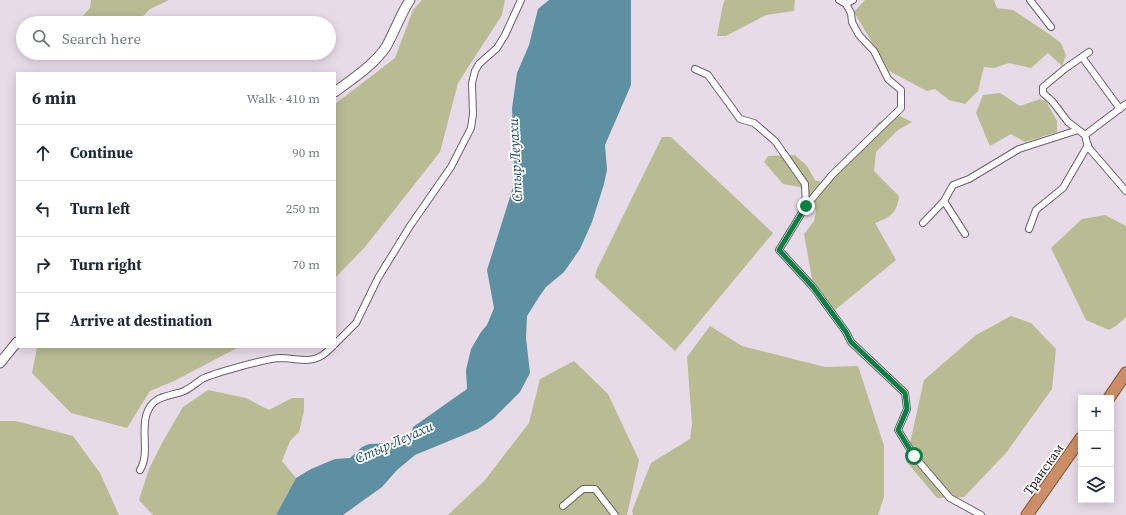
<!DOCTYPE html>
<meta charset="utf-8">
<style>
:root{--surface:#fff;--page:#f2f2f3;--text:#1f2937;--muted:#747a83;--line:#e0e1e3}
body{margin:0;font-family:"Source Serif 4",serif;background:var(--page);color:var(--text)}
.controls{position:absolute;right:12px;bottom:12px;display:grid;overflow:hidden;border-radius:0px;box-shadow:0 2px 10px #0003}
.controls button{width:36px;height:36px;display:grid;place-items:center;padding:0;border:0;border-bottom:1px solid var(--line);background:var(--surface);color:var(--text);font:20px sans-serif}
.stop{position:absolute;width:12px;height:12px;margin:-9px;border:3px solid #0b8043;border-radius:50%;background:#fff}
.stop.end{background:#0b8043;border-color:#fff;box-shadow:0 1px 4px #0008}
.list{margin:0;padding:0;list-style:none}
h2{display:flex;justify-content:space-between;align-items:center;height:52px;margin:0;padding:0 16px;font-size:17px}
h2 small{font-size:13px;font-weight:400;color:var(--muted)}
.list li{display:grid;grid-template-columns:26px 1fr auto;gap:12px;align-items:center;box-sizing:border-box;height:56px;padding:0 16px;border-top:1px solid var(--line)}
.list b{display:block;font-size:15px;white-space:nowrap}
.list em{font-size:13px;font-style:normal;color:var(--muted)}
.icon{flex:none;width:22px;height:22px;fill:none;stroke:currentColor;stroke-width:2;stroke-linecap:round;stroke-linejoin:round}
.map{position:relative;flex:none;width:1126px;height:515px;overflow:hidden}
.search{position:absolute;background:var(--surface);box-shadow:0 2px 10px #0003;left:16px;top:16px;width:320px;height:44px;display:flex;align-items:center;gap:10px;box-sizing:border-box;padding:0 14px;border-radius:22px;color:var(--muted);font-size:15px}
.panel{position:absolute;background:var(--surface);box-shadow:0 2px 10px #0003;left:16px;top:72px;width:320px;height:276px;border-radius:0px}
.map>svg:first-child{display:block}
</style>
<div class="map">
<svg width="1126" height="515" viewBox="0 0 1126 515">
<rect width="100%" height="100%" fill="#e7dbe8"/>
<path fill="#b9bb93" d="M91,0H169L150,9L136,23H79V20L90,8Z
M422,0H505L502,15L458,83L440,152L365,247L335,278V104L395,58L413,10Z
M725,0H795L794,11L766,15L726,36H717L723,4Z
M865,0H994L997,8L1013,10L1049,34L1061,43L1066,55L1062,66L1048,53L1031,68L1009,63L994,68L984,67L978,91L965,104L949,100L935,89L927,91L889,71L854,12Z
M1000,93L1020,106L1040,99L1046,101L1057,121V132L1025,142L1011,134L990,146L976,113L983,95Z
M898,115L912,122L898,130L876,152L874,171L899,196C897,213 891,217 875,223L896,260L835,310L812,279L804,234L814,221L816,211L812,199L800,187L783,184L764,162L768,156L795,155L807,166L815,180L826,184L842,170L879,122Z
M662,137H671L773,233L675,351L595,277L597,269Z
M1105,215L1126,226V317L1116,326L1109,330L1086,320L1051,248L1082,219Z
M1011,316L1031,323L1056,349L1052,389L1006,453L964,497L937,498L906,461L924,380L976,335Z
M710,326L742,346L825,367L858,366L884,446V497L878,515H633L632,511L651,463L690,439L692,424L687,357Z
M37,347H239L174,381L150,391L127,428L71,413L32,373Z
M574,361L608,394L639,460L627,515H448L485,480L529,423L540,379Z
M208,390L246,398L269,410L292,398H304V411L299,432L290,441L282,461L296,478L276,515H153L139,500L149,469L162,443L183,407Z
M0,421H16L73,436L100,473L119,515H0Z"/>
<path fill="#5d91a2" d="M549,0H631V85L605,145L607,170L604,184L592,222L580,249L564,272L546,287L539,297L527,316L526,338L530,373L520,392L493,419L478,429L415,455L397,470L382,487L343,515H276L296,478L311,469L335,459L350,458L362,447L369,444L391,443L410,440L413,427L467,389L466,370L471,349L481,332L487,325L494,308L487,270L515,181L512,108L517,73L529,45L538,9Z"/>
<g fill="none" stroke-linecap="round" stroke-linejoin="round">
<g stroke="#6b606c" stroke-width="8">
<path id="minor" d="M839,0L846,4L853,0
M1030,0L1051,27
M1089,52L1066,68L1043,87V93L1052,101L1068,122L1085,135L1126,104
M1082,57L1120,109
M695,69L708,75L740,119L754,123L775,141L805,184L806,206L779,250L813,287L846,332L851,342L905,393L907,409L898,430L914,456L950,498L981,515
M1085,135L1088,147L1126,191
M944,201L965,234
M806,206L832,175L901,108V90L888,79L874,51L859,35L852,22L851,13L846,4
M923,223L944,201L953,185L969,179L1019,149L1078,130
M1029,229L1036,210L1063,188L1088,145
M335,344L356,323L378,278L410,226L451,167L471,128L473,114L472,83L475,71L479,64L497,48L505,35L521,0
M140,470C152,451 136,421 153,403C161,395 175,395 184,391C191,388 196,383 202,379C214,373 265,359 279,358C303,358 313,367 332,347
M563,506L583,489H595L615,515"/>
</g>
<g stroke="#6b606c" stroke-width="11">
<path id="secondary" d="M335,92C352,79 374,65 386,47C395,31 400,15 410,0
M0,363L17,342"/>
</g>
<g stroke="#875334" stroke-width="13">
<path id="trunk" d="M1109,398L1126,373
M1027,515L1081,438"/>
</g>
<use href="#minor" stroke="#fff" stroke-width="6"/>
<use href="#secondary" stroke="#fff" stroke-width="9"/>
<use href="#trunk" stroke="#cc8e66" stroke-width="11"/>
</g>
<g fill="none" stroke-linecap="round" stroke-linejoin="round">
<path stroke="#0b8043" stroke-width="5" d="M806,206L779,250L813,287L846,332L851,342L905,393L907,409L898,430L914,456"/>
</g>
<g text-anchor="middle" stroke-width="3.5" stroke-linejoin="round" paint-order="stroke">
<g font-size="13" fill="#1f1a1f" stroke="#fff">
<text transform="translate(1043 469) rotate(-55)" y="5">Транскам</text>
</g>
<g font-size="14" font-style="italic" fill="#1e4c5a" stroke="#fff">
<text transform="translate(515 160) rotate(-93)" y="5">Стыр Леуахи</text>
<text transform="translate(394 442) rotate(-24)" y="5">Стыр Леуахи</text>
</g>
</g>
</svg>
<div class="controls">
<button>+</button>
<button>−</button>
<button><svg class="icon" aria-label="layers" viewBox="0 0 24 24"><path d="M12 4l9 5-9 5-9-5zM3 14l9 5 9-5"/></svg></button>
</div>
<div class="stop" style="left:914px;top:456px"></div>
<div class="stop end" style="left:806px;top:206px"></div>
<div class="search"><svg class="icon" aria-label="search" viewBox="0 0 24 24"><circle cx="10" cy="10" r="6"/><path d="M15 15l6 6"/></svg>Search here</div>
<section class="panel">
<h2>6 min<small>Walk · 410 m</small></h2>
<ul class="list">
<li><svg class="icon" aria-label="ahead" viewBox="0 0 24 24"><path d="M12 20V5M6 11l6-6 6 6"/></svg><div><b>Continue</b></div><em>90 m</em></li>
<li><svg class="icon" aria-label="left" viewBox="0 0 24 24"><path d="M17 20v-9H6M10 6l-5 5 5 5"/></svg><div><b>Turn left</b></div><em>250 m</em></li>
<li><svg class="icon" aria-label="right" viewBox="0 0 24 24"><path d="M7 20v-9h11M14 6l5 5-5 5"/></svg><div><b>Turn right</b></div><em>70 m</em></li>
<li><svg class="icon" aria-label="arrive" viewBox="0 0 24 24"><path d="M6 21V4h12l-3 4 3 4H6"/></svg><div><b>Arrive at destination</b></div></li>
</ul>
</section>
</div>
